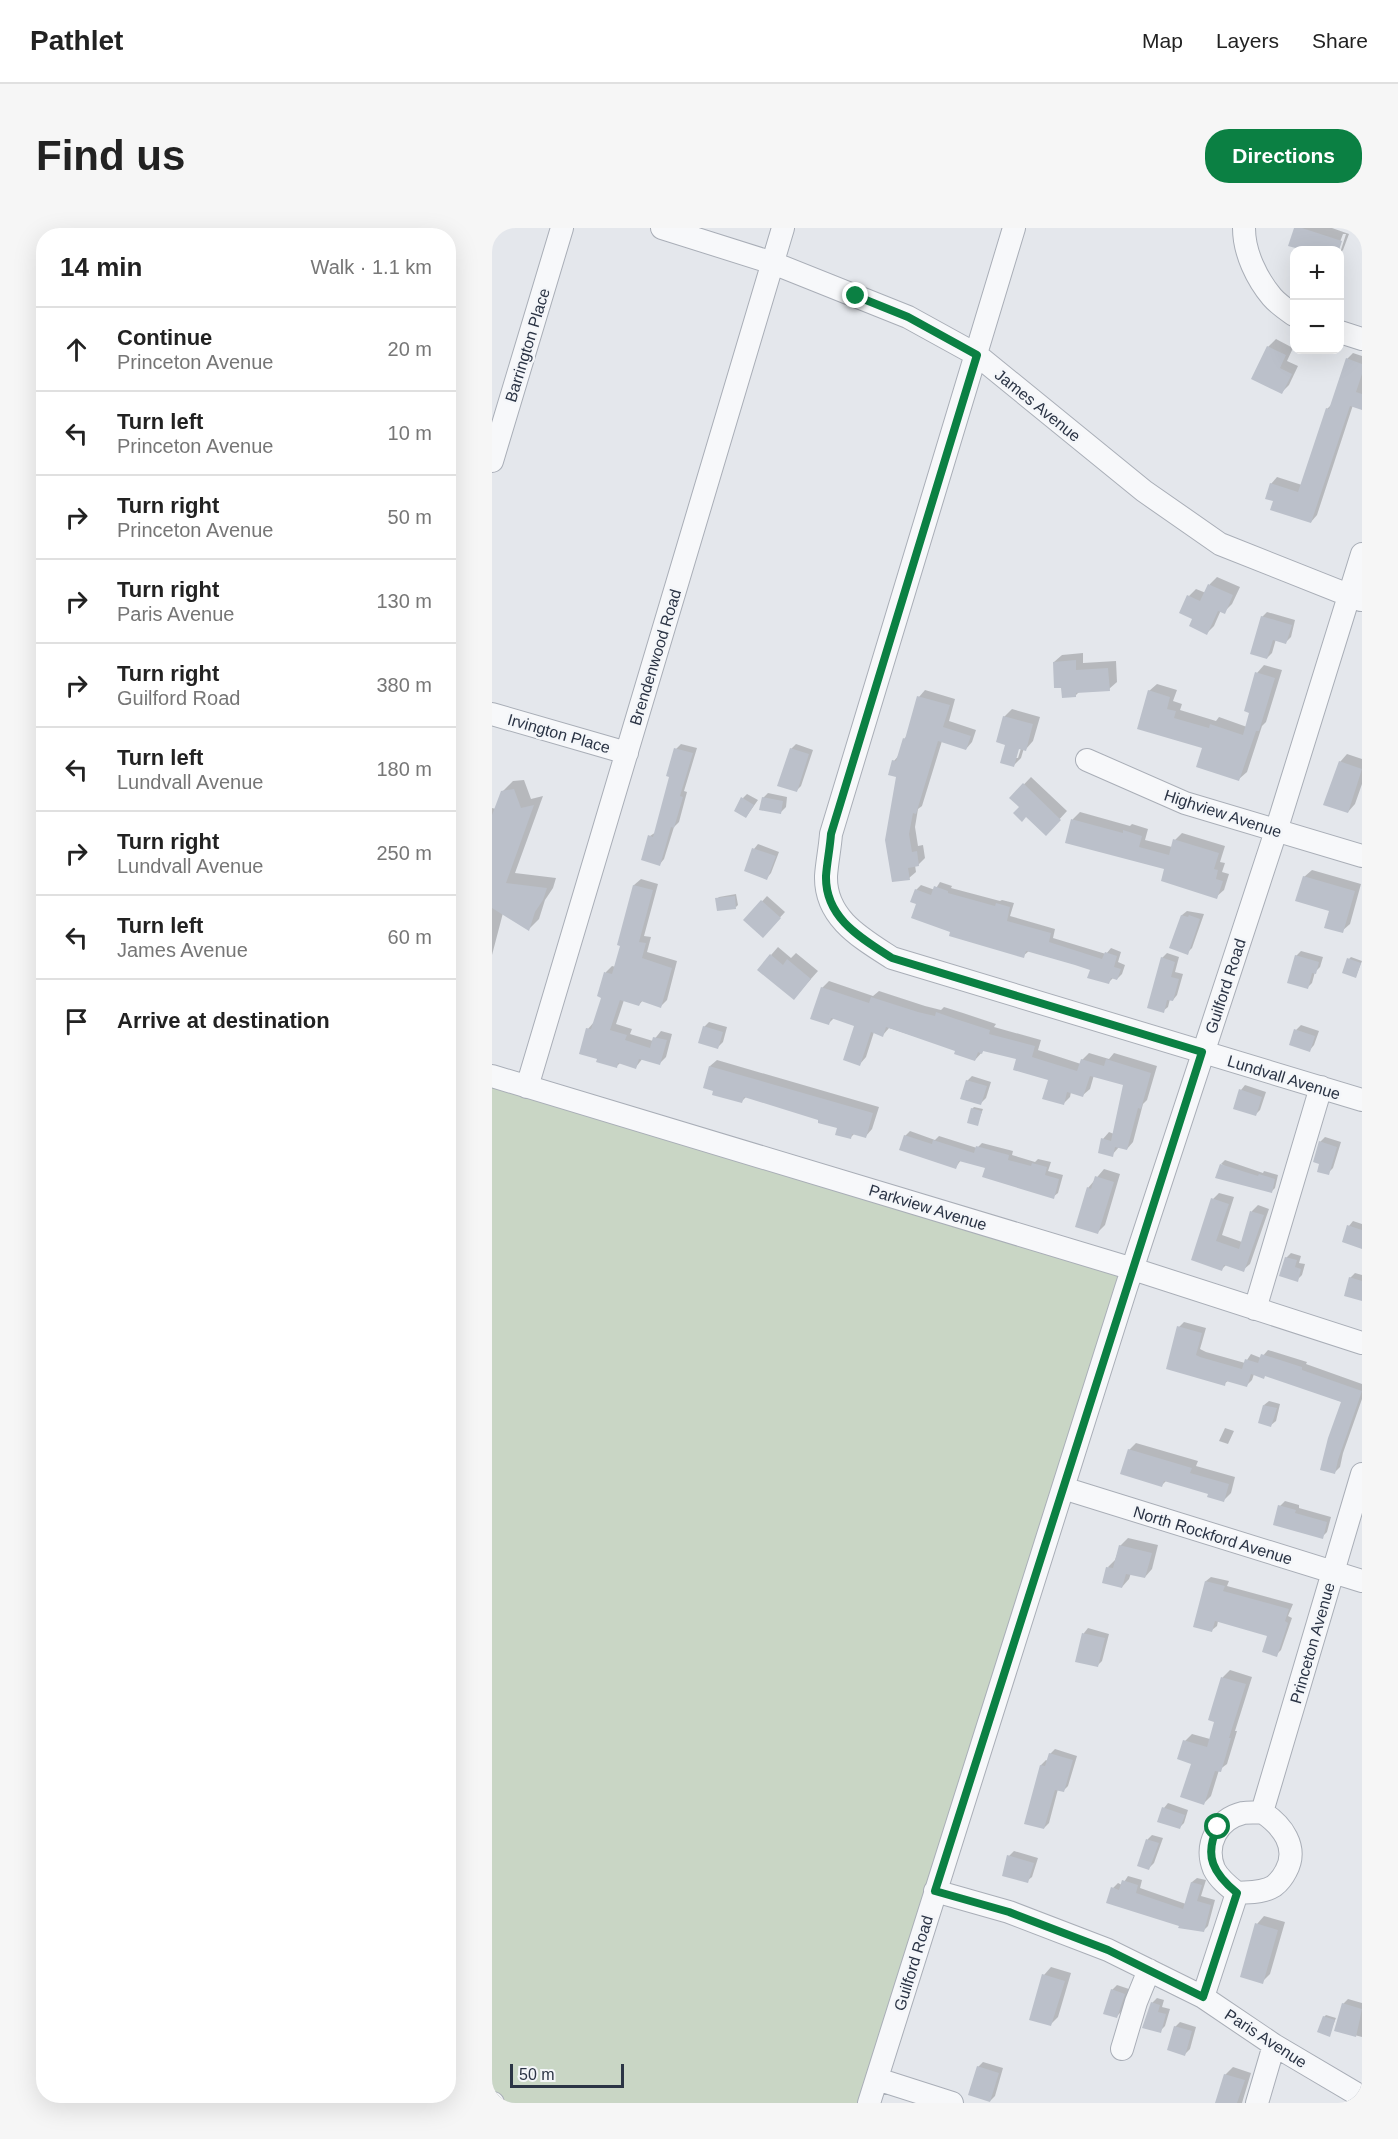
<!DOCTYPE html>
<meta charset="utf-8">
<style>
:root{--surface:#fff;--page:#f6f6f6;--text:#222;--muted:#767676;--line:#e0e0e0;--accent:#0b8043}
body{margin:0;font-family:Arial,sans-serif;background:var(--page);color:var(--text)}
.controls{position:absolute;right:18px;top:18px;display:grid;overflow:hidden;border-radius:12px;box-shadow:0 6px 24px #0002}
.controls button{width:54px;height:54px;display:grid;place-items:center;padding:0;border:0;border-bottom:2px solid var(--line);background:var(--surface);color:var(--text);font:30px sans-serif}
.scale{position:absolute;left:18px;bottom:15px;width:114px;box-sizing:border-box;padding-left:6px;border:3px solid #2b3445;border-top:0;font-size:16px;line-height:21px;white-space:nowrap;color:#2b3445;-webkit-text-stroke:4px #f4f6f9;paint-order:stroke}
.stop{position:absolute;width:18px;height:18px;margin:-14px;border:4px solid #0b8043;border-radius:50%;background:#fff}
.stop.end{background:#0b8043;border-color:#fff;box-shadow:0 2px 6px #0008}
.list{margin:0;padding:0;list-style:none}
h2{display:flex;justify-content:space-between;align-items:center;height:78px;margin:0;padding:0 24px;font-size:26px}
h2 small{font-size:20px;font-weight:400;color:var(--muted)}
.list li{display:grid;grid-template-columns:39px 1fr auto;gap:18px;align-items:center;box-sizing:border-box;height:84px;padding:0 24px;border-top:2px solid var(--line)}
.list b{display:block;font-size:22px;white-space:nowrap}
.list p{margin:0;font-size:20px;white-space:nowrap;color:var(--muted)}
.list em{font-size:20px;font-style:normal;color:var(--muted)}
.icon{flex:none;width:33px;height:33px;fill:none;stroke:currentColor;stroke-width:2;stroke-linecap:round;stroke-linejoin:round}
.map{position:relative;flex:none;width:870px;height:1875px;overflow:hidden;border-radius:24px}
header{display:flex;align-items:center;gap:36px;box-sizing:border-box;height:84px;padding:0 30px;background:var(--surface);border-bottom:2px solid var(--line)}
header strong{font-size:28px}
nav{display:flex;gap:33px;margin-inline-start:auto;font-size:21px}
.intro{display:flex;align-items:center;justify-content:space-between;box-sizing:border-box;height:144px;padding:0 36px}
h1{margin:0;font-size:42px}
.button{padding:15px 27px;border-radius:24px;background:var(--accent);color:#fff;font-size:21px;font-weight:700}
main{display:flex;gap:36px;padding:0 36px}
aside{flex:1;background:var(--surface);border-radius:24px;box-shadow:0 6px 24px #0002}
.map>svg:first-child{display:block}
</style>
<header>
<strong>Pathlet</strong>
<nav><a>Map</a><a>Layers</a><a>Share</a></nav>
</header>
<div class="intro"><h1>Find us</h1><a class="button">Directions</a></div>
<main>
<aside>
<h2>14 min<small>Walk · 1.1 km</small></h2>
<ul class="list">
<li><svg class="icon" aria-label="ahead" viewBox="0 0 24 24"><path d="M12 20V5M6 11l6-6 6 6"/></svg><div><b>Continue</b><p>Princeton Avenue</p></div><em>20 m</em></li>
<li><svg class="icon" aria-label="left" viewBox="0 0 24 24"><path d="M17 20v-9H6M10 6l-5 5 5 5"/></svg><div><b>Turn left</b><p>Princeton Avenue</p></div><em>10 m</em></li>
<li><svg class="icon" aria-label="right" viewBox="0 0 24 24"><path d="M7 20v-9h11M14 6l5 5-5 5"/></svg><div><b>Turn right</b><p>Princeton Avenue</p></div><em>50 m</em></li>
<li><svg class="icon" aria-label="right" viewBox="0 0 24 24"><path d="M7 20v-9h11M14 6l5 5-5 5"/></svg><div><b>Turn right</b><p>Paris Avenue</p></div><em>130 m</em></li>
<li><svg class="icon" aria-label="right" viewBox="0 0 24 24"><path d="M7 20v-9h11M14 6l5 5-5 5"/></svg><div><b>Turn right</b><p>Guilford Road</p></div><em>380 m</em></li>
<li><svg class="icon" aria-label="left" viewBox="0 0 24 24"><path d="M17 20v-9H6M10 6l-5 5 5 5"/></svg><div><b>Turn left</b><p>Lundvall Avenue</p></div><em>180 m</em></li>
<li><svg class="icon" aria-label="right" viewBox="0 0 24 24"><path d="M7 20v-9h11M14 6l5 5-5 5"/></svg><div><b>Turn right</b><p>Lundvall Avenue</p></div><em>250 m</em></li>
<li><svg class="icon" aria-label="left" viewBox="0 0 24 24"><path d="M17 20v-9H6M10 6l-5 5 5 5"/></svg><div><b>Turn left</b><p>James Avenue</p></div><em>60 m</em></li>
<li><svg class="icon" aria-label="arrive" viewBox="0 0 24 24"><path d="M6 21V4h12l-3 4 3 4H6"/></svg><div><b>Arrive at destination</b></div></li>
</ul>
</aside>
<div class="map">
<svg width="870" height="1875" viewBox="0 0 870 1875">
<rect width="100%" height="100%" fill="#e4e7ec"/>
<path fill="#c9d6c5" d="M0,859L629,1042L366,1875H0Z"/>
<path fill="#0003" fill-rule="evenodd" d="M804,0H840L857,6L851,22L848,25V22H816L798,17ZM851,6H854L849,22H845Z
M784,111L801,120L795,133L806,138L797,157L790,164L776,119Z
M861,125L870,128V177H861L825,287L819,294L783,272L779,256L785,249L810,257L835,181L840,176L855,131Z
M725,349L748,359L740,376L732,384L729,382L722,398L715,405L702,391L697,368L704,361L714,365L718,356Z
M775,384L803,392L799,409L794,414L784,411L780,425L775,430L770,389Z
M591,425V435L624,433L625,454L617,461L588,463L583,468L571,458L562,434L570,427Z
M772,437L790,442L774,494L770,498L755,544L747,551L712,519L647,500L657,463L665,456L685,462L681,473L690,476L688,482L724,493L727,489L755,499L765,445Z
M433,462L463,471L457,493L484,502L480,514L474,521L450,513L430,578L426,581L423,599L426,618L431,617L433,630L426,637H423L424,644L417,650L401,653L406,548L402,533L407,527L412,511L416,507L427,469Z
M520,481L548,489L541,513L534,521L532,520L529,530L522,537L515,516L512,489ZM528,513L531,514L526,530H523Z
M189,516L205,520L192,563L195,564L187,594L182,599L172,631L168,636L158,608L164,604L179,548L184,521Z
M304,516L321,522L309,558L304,563L299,521Z
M855,526L870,531V556L863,576L856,584L848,534Z
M539,549L575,583L554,606L519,570Z
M32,552L39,571L51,568L23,645L64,650L61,660L53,672L47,691L37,701L11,685L0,727V580L4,581L10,564L21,553Z
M276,565L295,569L294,579L289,584L271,570Z
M255,566L266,572L254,589L251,570Z
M588,584L638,598L640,596L656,601L653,612L680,619L683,612L690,605L733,618L728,634L733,635L730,644L737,646L732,662L724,669L674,640L575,614L581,591Z
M266,616L287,624L279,645L275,650L262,621Z
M820,642L869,656L858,696L850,703L839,682L812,649Z
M149,651L166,656L152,708L159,709L155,724L185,733L175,772L169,778L151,772L147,777L132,772L124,796L140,801L138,806L161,813L169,803L180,806L174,829L168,835L151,830L144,839L129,834L124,839L106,830L96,801L102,794L111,769L114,744L120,738L124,739L142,657Z
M448,654L460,658L459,660L508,673L510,672L522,675L518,688L563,701L561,710L614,726L619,720L629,724L626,734L633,737L630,746L625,751L621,750L616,755L600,741L537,723L531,728L460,703L426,676L424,662L429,657L443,662Z
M244,666L246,677L244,679L225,671L227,669Z
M275,668L293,684L271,708L253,692Z
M695,683L712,686L700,720L695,725L690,687Z
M286,719L299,730L304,725L326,743L302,770L279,727Z
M809,723L831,729L828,739L823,744L820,755L815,760L804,728Z
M675,725L687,729L683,744L691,746L685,767L681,772L678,771L676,779L671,783L670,730Z
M859,729L870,733L864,748L857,731Z
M337,753L381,768L387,763L433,778L449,782L452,779L471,785L504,796L502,799L549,812L546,822L589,836L590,832L597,825L617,831L622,825L665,838L655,872L651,876L641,914L635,921L627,919L620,927L611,911L617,904L622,906L633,856L602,847L598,861L591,867L579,864L578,869L571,876L558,851L526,830L492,822L483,832L465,822L397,800L391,807L382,804L374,829L368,836L364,797L342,790L336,796L330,760Z
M217,794L235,799L231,814L226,819L212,799Z
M809,797L827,803L822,817L818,822L799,816L804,802Z
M225,832L387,879L380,901L374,908L363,905L358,910L347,899L328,891L255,868L249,874L222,862L218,838Z
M480,848L499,854L494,870L489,875L475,853Z
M753,857L774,864L768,882L763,887L749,862Z
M482,879L491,881L485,897L480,881Z
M418,903L443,912L447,908L485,920L490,915L521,923L520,927L543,934L546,931L559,934L556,943L571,947L566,965L561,969L494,939L469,932L464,939L413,908Z
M833,909L849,914L841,940L836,945L828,914Z
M733,932L771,945L772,943L786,947L783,960L779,964L729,936Z
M612,941L628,946L613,997L606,1004L596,960Z
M727,965L742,969L730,1007L750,1014L760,983L766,977L777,981L758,1036L751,1042L735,1036L730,1041L701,1031L721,971Z
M861,993L870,996V1019L857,998Z
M799,1025L809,1028L807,1035L813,1036L810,1047L805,1052L794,1030Z
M863,1045L870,1047V1072L858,1050Z
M692,1094L714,1100L708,1121L714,1124L753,1135L759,1126L769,1130L776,1122L815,1134L814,1136L870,1156V1171L851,1225L848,1239L843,1244L851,1174L774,1147L762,1146L760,1152L755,1157L737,1152L732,1156L676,1140L687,1099Z
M777,1173L788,1176L784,1193L779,1197L772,1177Z
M733,1200L742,1203L736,1216L727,1213Z
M644,1215L706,1233L704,1238L743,1249L739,1265L732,1272L717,1265L675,1252L670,1257L637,1222Z
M793,1273L807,1277V1280L839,1289L835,1304L830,1309L788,1278Z
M636,1310L666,1317L660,1341L653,1349L639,1345L637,1351L630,1359L616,1339L623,1332L628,1318Z
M719,1349L737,1353L735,1358L801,1376L796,1388L800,1390L789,1422L784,1427L777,1407L726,1393L725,1398L720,1402L714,1353Z
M596,1400L617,1406L610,1433L605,1438L585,1432L592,1405Z
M738,1442L760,1449L743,1503H745L735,1536L727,1542L719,1568L712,1575L701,1535L693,1513L700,1506L718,1511L724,1493L731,1449Z
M563,1521L585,1528L576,1558L571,1563L566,1561L557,1595L552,1600L549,1537L554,1532L556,1533L558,1526Z
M676,1575L696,1582L692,1595L687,1600L672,1580Z
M660,1607L671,1610L662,1635L657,1640L647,1637L656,1611Z
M522,1623L546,1630L540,1649L535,1653L517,1628Z
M636,1648L650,1652L648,1660L694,1676L700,1654L705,1650L714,1652L709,1668L723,1672L716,1698L711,1703L688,1697L621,1660L626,1655L630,1657Z
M772,1688L793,1694L778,1746L770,1754L765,1696Z
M559,1739L579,1745L566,1789L558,1797L552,1747Z
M625,1757L637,1761L629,1784L625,1788L620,1762Z
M665,1770L672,1772L670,1779L678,1781L673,1798L668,1803L660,1775Z
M856,1771L870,1775V1809L844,1802L851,1776Z
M834,1787L844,1790L837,1807L832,1789Z
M688,1794L704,1799L698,1821L693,1826L683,1799Z
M491,1834L511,1840L503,1868L498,1873L486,1839Z
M741,1839L759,1845L750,1875H725L733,1847Z"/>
<path fill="#bbc0ca" d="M802,0H810L850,13L847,22H811L796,18Z
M775,118L794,127L788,140L800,146L790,166L759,151Z
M854,130L870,136V146L864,164L870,166V182L858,178L819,295L778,282L781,273L773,271L778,255L806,264L834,180L837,181Z
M716,356L741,367L733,386L726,383L715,407L697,398L700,391L687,385L695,367L708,373Z
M769,388L800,397L794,416L781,412L775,431L758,426Z
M584,432V442L616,440L618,463L584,465V469L570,470L569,460H562L561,434Z
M763,444L783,450L767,503H764L747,553L704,539L710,520L645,501L656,462L678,469L675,481L684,483L682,490L717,500L718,496L751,507L757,485L752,483Z
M425,468L458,477L451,499L479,508L474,522L446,513L424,586L421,585L417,606L420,624L425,623L427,638L416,640L418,652L400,654L393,612L404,549L396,547L400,532L404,533L411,510L413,511Z
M511,488L541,496L534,523L527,521L522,539L508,535L513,517L504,514Z
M182,520L201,525L188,568L191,569L182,600L179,599L168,638L149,632L156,607L161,609L177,549L174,548Z
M298,520L317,526L305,564L285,558Z
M847,533L870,541L856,585L831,577Z
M531,555L569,592L554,608L534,589L530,594L521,585L527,579L517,570Z
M22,561L29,580L42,577L14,655L55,660L51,672L43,684L37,703L0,680V587L9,563Z
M249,569L262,577L254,590L242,583Z
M270,569L291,573L289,586L267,582Z
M579,591L631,605V602L650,608L647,619L677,627L681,611L727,625L722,641L726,642L724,651L731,653L725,671L669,653L672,641L573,615Z
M260,620L284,628L275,652L252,643Z
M811,648L863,663L851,705L832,700L837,683L803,673Z
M141,657L161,662L147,714L154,715L150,730L180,740L169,780L149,773L147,778L128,772L118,802L135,807L133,812L158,820L161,809L175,812L168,837L147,831L144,841L126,835L125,840L104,834L105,831L87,826L94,800L99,801L109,770L105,768L112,744L120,746L128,718L125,717Z
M442,658L456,663V665L503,678L504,675L518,679L515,693L559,705L557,714L610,731L613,724L625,728L622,739L629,741L625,752L619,750L617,756L595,750L598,742L583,737L534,723L532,730L457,708L458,704L419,690L424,676L418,674L423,661L439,667Z
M243,668L244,681L225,683L223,670Z
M269,672L289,690L271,710L251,692Z
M689,687L696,689L697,687L708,691L696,727L677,720Z
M278,726L291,737L295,731L319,751L302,772L265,742Z
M803,727L827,734L824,746L820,745L816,761L795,755Z
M669,729L683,734L679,749L687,751L681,773L675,772L672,785L655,780Z
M855,730L869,735L864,750L850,745Z
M329,759L377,775L379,769L426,784L443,788L444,784L464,791L498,802L497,806L543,818L540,829L585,843L589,831L612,838L614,831L659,845L649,881L646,880L635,922L623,919L621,929L606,925L609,910L619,913L631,857L598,848L591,869L575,864L572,877L550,871L556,852L521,842L524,831L491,823L490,826L486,824L483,833L462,826L463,823L394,799L391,809L379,804L368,838L351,832L362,798L339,790L337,797L318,791Z
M211,798L231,804L226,821L206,815Z
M802,801L823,808L818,824L797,817Z
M217,838L381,885L374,910L360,906L359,911L343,907L345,900L326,895V892L252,869L250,875L220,867L221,863L211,860Z
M474,852L495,858L489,877L468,871Z
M747,861L770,869L764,888L741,881Z
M479,880L490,883L486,898L475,895Z
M412,907L440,916L441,912L482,925L484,918L517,927L516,932L539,938L540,935L555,939L553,947L567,951L562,971L490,949L493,940L467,933L464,941L407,922Z
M827,913L845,919L837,947L825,944L827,936L821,934Z
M728,936L766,948L767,946L783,951L780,965L723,950Z
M603,948L622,954L606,1006L583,999L595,959L599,961Z
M719,970L737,976L724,1013L747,1021L758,983L772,987L752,1044L732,1037L730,1043L699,1032Z
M855,997L870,1002V1021L850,1014Z
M793,1029L805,1032L803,1039L809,1041L806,1054L787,1048Z
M857,1049L870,1053V1073L852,1068Z
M685,1098L710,1105L704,1127L708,1129L750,1141L753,1131L766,1135L769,1126L810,1139V1142L870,1163L846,1232L843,1246L828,1242L836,1210L849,1174L773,1148L772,1151L759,1146L755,1159L734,1153L733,1158L674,1141Z
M771,1177L785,1180L779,1199L766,1195Z
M636,1221L700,1240L698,1245L737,1256L732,1274L715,1269L716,1266L672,1253L670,1259L628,1246Z
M786,1277L804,1282L803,1285L835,1294L831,1311L781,1297Z
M627,1317L660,1325L653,1350L634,1346L630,1360L610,1355L614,1339L621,1340Z
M713,1353L733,1358L731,1363L797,1381L793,1393L796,1395L785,1429L770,1424L775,1408L723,1393L720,1404L701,1399Z
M590,1405L613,1410L606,1439L583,1434Z
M729,1449L754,1456L737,1510H739L729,1544L723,1543L712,1577L688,1569L699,1536L685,1531L691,1512L715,1519L722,1494L716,1492Z
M557,1525L581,1532L572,1564L563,1562L552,1601L532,1596L548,1537L553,1538Z
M670,1579L693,1587L688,1601L665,1594Z
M654,1611L667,1615L657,1642L645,1638Z
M515,1627L542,1635L536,1655L510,1648Z
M630,1652L646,1657L644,1665L691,1681L699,1654L710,1657L705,1673L719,1677L712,1704L686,1700L687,1698L614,1675L619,1659L627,1662Z
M763,1695L786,1702L771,1756L748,1749Z
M550,1746L573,1753L559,1798L537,1792Z
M619,1761L633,1766L625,1790L611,1786Z
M659,1774L668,1777L666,1784L674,1786L669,1805L650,1800Z
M850,1775L870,1781L864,1809L842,1803Z
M831,1788L843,1792L838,1809L825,1804Z
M682,1798L700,1803L693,1828L675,1822Z
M485,1838L507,1845L498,1874L476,1867Z
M732,1846L753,1852L745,1875H723Z"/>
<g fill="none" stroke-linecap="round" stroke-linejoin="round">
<g stroke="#a9aeb7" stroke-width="24">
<path id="minor" d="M170,0L281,35L416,89L485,127L652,263L728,316L869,372
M522,0L339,606C338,620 335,634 334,648C333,690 369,710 400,730L870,872
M752,0C752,25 765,51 780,69C786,76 795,82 802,87
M848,104L870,111
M0,233L70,0
M0,486L135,525
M595,532L693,575L870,628
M0,848L641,1041L870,1115
M35,859L291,0
M763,1081L829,859
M571,1260L870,1353
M770,1584L870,1246
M770,1584C790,1597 807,1619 794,1643C791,1649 787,1654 782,1658C771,1665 757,1664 745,1665C736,1658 727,1651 722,1641C712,1616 726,1591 751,1585C757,1584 764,1585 770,1584Z
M443,1663L517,1684L616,1722L711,1769L782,1817L870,1869
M711,1769L745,1665
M630,1821L644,1774L657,1742
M385,1851L460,1875
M0,1875H1
M377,1875L634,1060L784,603L870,326
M765,1875L782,1817"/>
</g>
<use href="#minor" stroke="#f7f8fa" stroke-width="22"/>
</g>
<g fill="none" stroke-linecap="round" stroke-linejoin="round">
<path stroke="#0b8043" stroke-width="8" d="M364,68L416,89L485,127L339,606C338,620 335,634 334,648C333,690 369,710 400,730L710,824L443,1663L517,1684L616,1722L711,1769L745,1665C722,1646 711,1628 726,1599"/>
</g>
<g text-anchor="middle" stroke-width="5" stroke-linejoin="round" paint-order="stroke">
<g font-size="16" fill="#2b3445" stroke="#f4f6f9">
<text transform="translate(35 117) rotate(-73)" y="6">Barrington Place</text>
<text transform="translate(546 177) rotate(39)" y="6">James Avenue</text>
<text transform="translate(163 429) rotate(-73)" y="6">Brendenwood Road</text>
<text transform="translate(67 505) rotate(16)" y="6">Irvington Place</text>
<text transform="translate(731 585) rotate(18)" y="6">Highview Avenue</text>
<text transform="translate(733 758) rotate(-72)" y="6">Guilford Road</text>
<text transform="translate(792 849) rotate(17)" y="6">Lundvall Avenue</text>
<text transform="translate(436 979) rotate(17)" y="6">Parkview Avenue</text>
<text transform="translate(721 1307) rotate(17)" y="6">North Rockford Avenue</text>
<text transform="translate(820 1415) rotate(-74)" y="6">Princeton Avenue</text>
<text transform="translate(421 1735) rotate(-73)" y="6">Guilford Road</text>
<text transform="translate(774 1810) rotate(33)" y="6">Paris Avenue</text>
</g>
</g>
</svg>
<div class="controls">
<button>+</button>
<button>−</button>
</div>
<div class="scale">50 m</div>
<div class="stop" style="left:726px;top:1599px"></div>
<div class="stop end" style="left:364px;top:68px"></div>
</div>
</main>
